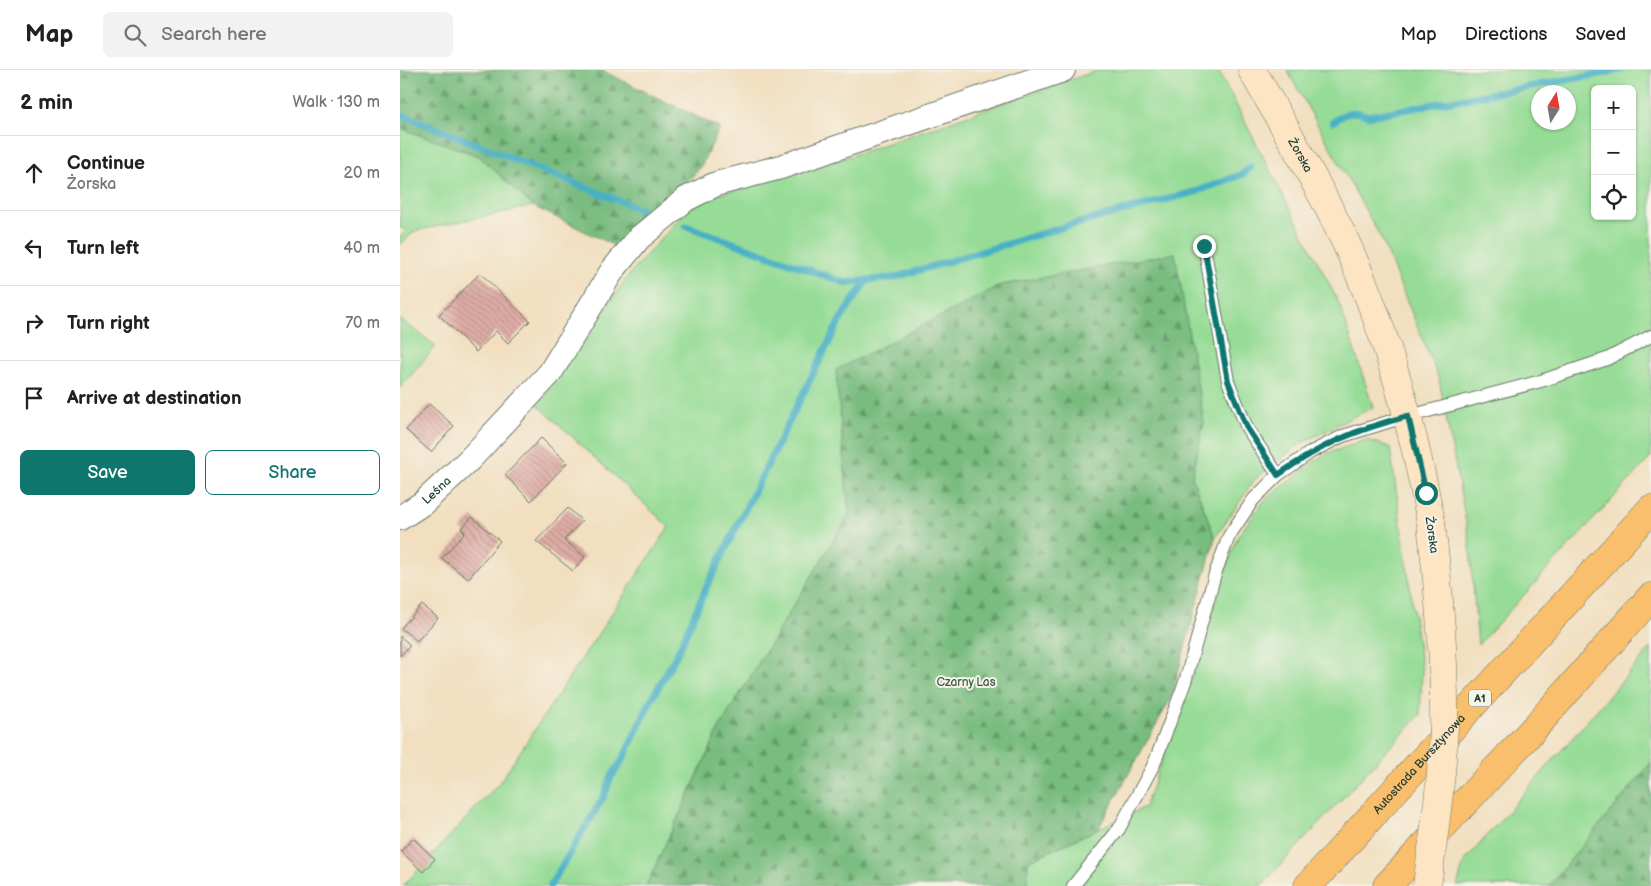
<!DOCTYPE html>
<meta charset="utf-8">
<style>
:root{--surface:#fff;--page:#f2f2f2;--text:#202124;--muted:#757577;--line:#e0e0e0;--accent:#0f766e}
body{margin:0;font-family:"Balsamiq Sans",sans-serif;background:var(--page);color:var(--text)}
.controls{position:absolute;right:15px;top:15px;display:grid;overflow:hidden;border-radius:8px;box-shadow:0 1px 4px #0004}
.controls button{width:45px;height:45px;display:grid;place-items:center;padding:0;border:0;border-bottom:1px solid var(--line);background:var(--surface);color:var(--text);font:25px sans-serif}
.compass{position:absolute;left:1131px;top:15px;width:45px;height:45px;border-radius:50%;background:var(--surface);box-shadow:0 1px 4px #0004;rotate:11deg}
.stop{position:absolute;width:15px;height:15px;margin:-11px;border:4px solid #0f766e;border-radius:50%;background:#fff}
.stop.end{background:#0f766e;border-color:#fff;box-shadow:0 1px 5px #0008}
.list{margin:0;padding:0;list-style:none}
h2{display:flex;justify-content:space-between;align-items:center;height:65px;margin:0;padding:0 20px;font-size:21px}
h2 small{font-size:16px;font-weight:400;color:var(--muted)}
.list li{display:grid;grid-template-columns:32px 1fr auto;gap:15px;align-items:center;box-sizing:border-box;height:75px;padding:0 20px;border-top:1px solid var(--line)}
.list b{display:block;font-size:19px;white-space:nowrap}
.list p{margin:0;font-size:16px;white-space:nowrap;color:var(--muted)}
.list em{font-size:16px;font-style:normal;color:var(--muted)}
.actions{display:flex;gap:10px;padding:15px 20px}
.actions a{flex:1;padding:11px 0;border:1px solid var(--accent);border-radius:8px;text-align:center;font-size:18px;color:var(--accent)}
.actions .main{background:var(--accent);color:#fff}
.icon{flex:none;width:28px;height:28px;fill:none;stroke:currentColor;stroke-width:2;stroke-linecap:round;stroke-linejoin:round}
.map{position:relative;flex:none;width:1251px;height:816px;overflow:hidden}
header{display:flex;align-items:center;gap:30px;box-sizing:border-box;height:70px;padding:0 25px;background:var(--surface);border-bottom:1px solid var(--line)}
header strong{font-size:24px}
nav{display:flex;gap:28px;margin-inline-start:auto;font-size:18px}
.search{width:350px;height:45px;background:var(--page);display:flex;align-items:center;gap:12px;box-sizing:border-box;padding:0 18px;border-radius:8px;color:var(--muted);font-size:19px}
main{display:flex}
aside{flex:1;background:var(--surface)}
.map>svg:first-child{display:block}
</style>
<header>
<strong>Map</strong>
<div class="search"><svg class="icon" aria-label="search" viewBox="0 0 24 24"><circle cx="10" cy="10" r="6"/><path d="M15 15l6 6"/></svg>Search here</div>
<nav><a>Map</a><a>Directions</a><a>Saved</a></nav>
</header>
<main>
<aside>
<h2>2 min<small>Walk · 130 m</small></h2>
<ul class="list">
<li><svg class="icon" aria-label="ahead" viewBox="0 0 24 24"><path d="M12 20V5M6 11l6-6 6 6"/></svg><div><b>Continue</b><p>Żorska</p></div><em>20 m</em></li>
<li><svg class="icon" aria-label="left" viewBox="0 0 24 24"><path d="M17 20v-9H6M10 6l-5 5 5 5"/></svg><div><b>Turn left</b></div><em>40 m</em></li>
<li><svg class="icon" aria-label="right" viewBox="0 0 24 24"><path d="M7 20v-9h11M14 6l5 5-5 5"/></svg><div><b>Turn right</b></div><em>70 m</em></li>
<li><svg class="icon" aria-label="arrive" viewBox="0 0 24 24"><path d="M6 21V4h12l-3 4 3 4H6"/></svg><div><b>Arrive at destination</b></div></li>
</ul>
<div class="actions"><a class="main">Save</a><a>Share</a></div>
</aside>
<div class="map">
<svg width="1251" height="816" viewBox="0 0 1251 816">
<defs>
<pattern id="forest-firs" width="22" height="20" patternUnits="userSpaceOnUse" patternTransform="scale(1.25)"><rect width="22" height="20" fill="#78bc7f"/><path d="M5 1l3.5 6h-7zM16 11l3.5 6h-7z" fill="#629a69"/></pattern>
<pattern id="building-back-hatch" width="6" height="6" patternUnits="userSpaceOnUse" patternTransform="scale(1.25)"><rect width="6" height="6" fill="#dfada6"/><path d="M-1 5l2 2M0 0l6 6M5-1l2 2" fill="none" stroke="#b48e88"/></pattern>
</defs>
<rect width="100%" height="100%" fill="#f7f3e8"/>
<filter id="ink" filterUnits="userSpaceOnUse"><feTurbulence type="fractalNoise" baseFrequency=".02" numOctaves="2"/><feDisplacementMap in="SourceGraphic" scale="10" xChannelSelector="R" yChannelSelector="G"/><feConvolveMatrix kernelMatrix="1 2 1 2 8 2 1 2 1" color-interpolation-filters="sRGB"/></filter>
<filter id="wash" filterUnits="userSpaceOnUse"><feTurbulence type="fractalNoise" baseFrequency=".0096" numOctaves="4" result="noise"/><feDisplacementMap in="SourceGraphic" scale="20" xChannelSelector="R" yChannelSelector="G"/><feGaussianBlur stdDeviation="1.12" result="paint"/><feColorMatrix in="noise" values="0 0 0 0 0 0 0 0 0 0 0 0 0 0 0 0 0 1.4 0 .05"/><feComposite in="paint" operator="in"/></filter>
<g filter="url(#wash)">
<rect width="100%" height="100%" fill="#f1dfc0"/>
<path fill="#96dc96" stroke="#5a8c65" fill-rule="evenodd" d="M699,0H818L939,233L973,337L900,374L855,409L815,468L792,407L804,352L436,300L449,445L321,655L246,816H3L100,712L269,457L137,334L231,202L289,138L317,125L433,92Z
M887,0H1251V387L1078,575L1069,468L1039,309L981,168ZM1195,19H1232V146H1195ZM1138,22H1168V52H1138Z
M0,58L79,86L133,136L15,161L0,175V167L7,160L0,158Z
M0,249L36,276L0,318Z
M966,370L990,377L1022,602L1020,645L861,816H627L628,791L745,737L802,580L825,498L838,466L864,431L923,385Z
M1251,578V693L1149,816H1057L1064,792Z"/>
<path fill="url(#forest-firs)" stroke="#4c7c5a" d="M0,0H201L320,58L300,98L223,180L133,136L79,86L0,58Z
M775,183L804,352L792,407L815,468L771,628L698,759L628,791L627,816H246L321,655L449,445L436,300L601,215Z
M1251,693V816H1149Z"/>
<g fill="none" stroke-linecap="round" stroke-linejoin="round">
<path stroke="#47b0c5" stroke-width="7" d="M0,44L240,139
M933,52C946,42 953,39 968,46L1221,0
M286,156L446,213L467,210
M150,816L204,726L211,707L223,689L251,630L277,584L306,518L440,250L467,210L493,208L664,157L798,121L843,104L851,97"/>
</g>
<g id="blocks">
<path fill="url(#building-back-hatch)" d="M80,203L130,251L108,273L96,261L76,282L39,245Z
M29,334L54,356L31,382L6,360Z
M141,368L167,393L131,431L105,405Z
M168,438L182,451L164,470L185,487L173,501L136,471Z
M72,447L100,471L68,509L42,488L65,462L61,459Z
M22,535L38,548L17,571L1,558Z
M0,566L10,575L0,586Z
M13,768L35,789L23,802L1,781Z"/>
</g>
</g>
<g filter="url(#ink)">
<use href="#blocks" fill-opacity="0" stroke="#687665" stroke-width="1"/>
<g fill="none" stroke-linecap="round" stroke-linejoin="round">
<g stroke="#687665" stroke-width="14">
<path id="lane" d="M804,176L828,311L847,358L878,405
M673,816L719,759L754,694L785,612L815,504L829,466L853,430L878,405L911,382L943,366L991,351L1141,311L1207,289L1251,266"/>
</g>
<g stroke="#687665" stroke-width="26">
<g id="street">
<path id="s1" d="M0,448L23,433L70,389L150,303L212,201L239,168L286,129L316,114L381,97L663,0"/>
</g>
</g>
<g stroke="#687665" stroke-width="29">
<g id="secondary">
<path id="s2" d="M852,0C886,60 922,120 951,184C989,270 1014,360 1031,453"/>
</g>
</g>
<g stroke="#687665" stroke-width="29">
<g id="highway">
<path id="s3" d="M908,816L1251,439"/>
<path d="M987,816L1128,665L1251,527"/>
</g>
</g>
<use href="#lane" stroke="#fff" stroke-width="12"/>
<use href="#street" stroke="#fff" stroke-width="24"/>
<use href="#secondary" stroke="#fde5c4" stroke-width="28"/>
<use href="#highway" stroke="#f9bf6c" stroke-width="28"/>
<g stroke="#687665" stroke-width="29" stroke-linecap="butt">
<path id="secondary-bridge" d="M1027,816C1034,763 1042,711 1044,657C1045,589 1039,521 1031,453"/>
</g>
<use href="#secondary-bridge" stroke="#fde5c4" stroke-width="28"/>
</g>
</g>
<g fill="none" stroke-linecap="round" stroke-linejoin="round" filter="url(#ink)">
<path stroke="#0f766e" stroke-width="6" d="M804,176L828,311L847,358L878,405C922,374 955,360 1008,346L1026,423"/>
</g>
<g text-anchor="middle" stroke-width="4" stroke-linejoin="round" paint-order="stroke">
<rect fill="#f7f3e8" stroke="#60746a" stroke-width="1" x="1069" y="619.5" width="22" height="17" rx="4"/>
<g font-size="11" font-weight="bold" fill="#1f3d34">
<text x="1080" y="632">A1</text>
</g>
<g font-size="12" fill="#1f3d34" stroke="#f7f3e8">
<text dy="4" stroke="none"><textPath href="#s2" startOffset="98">Żorska</textPath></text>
<text dy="4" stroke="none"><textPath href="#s1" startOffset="46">Leśna</textPath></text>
<text transform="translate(1032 465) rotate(82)" y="4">Żorska</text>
<text dy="4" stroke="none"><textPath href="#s3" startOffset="165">Autostrada Bursztynowa</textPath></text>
</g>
<g font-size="12" fill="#375d48" stroke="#f7f3e8">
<text x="566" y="616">Czarny Las</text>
</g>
</g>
</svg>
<div class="controls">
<button>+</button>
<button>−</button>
<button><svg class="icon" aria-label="locate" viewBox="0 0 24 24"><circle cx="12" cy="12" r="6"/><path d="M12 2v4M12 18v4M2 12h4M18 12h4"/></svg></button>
</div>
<svg class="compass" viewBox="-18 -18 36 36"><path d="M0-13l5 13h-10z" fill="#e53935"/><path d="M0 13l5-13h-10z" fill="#757577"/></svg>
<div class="stop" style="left:1026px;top:423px"></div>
<div class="stop end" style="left:804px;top:176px"></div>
</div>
</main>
